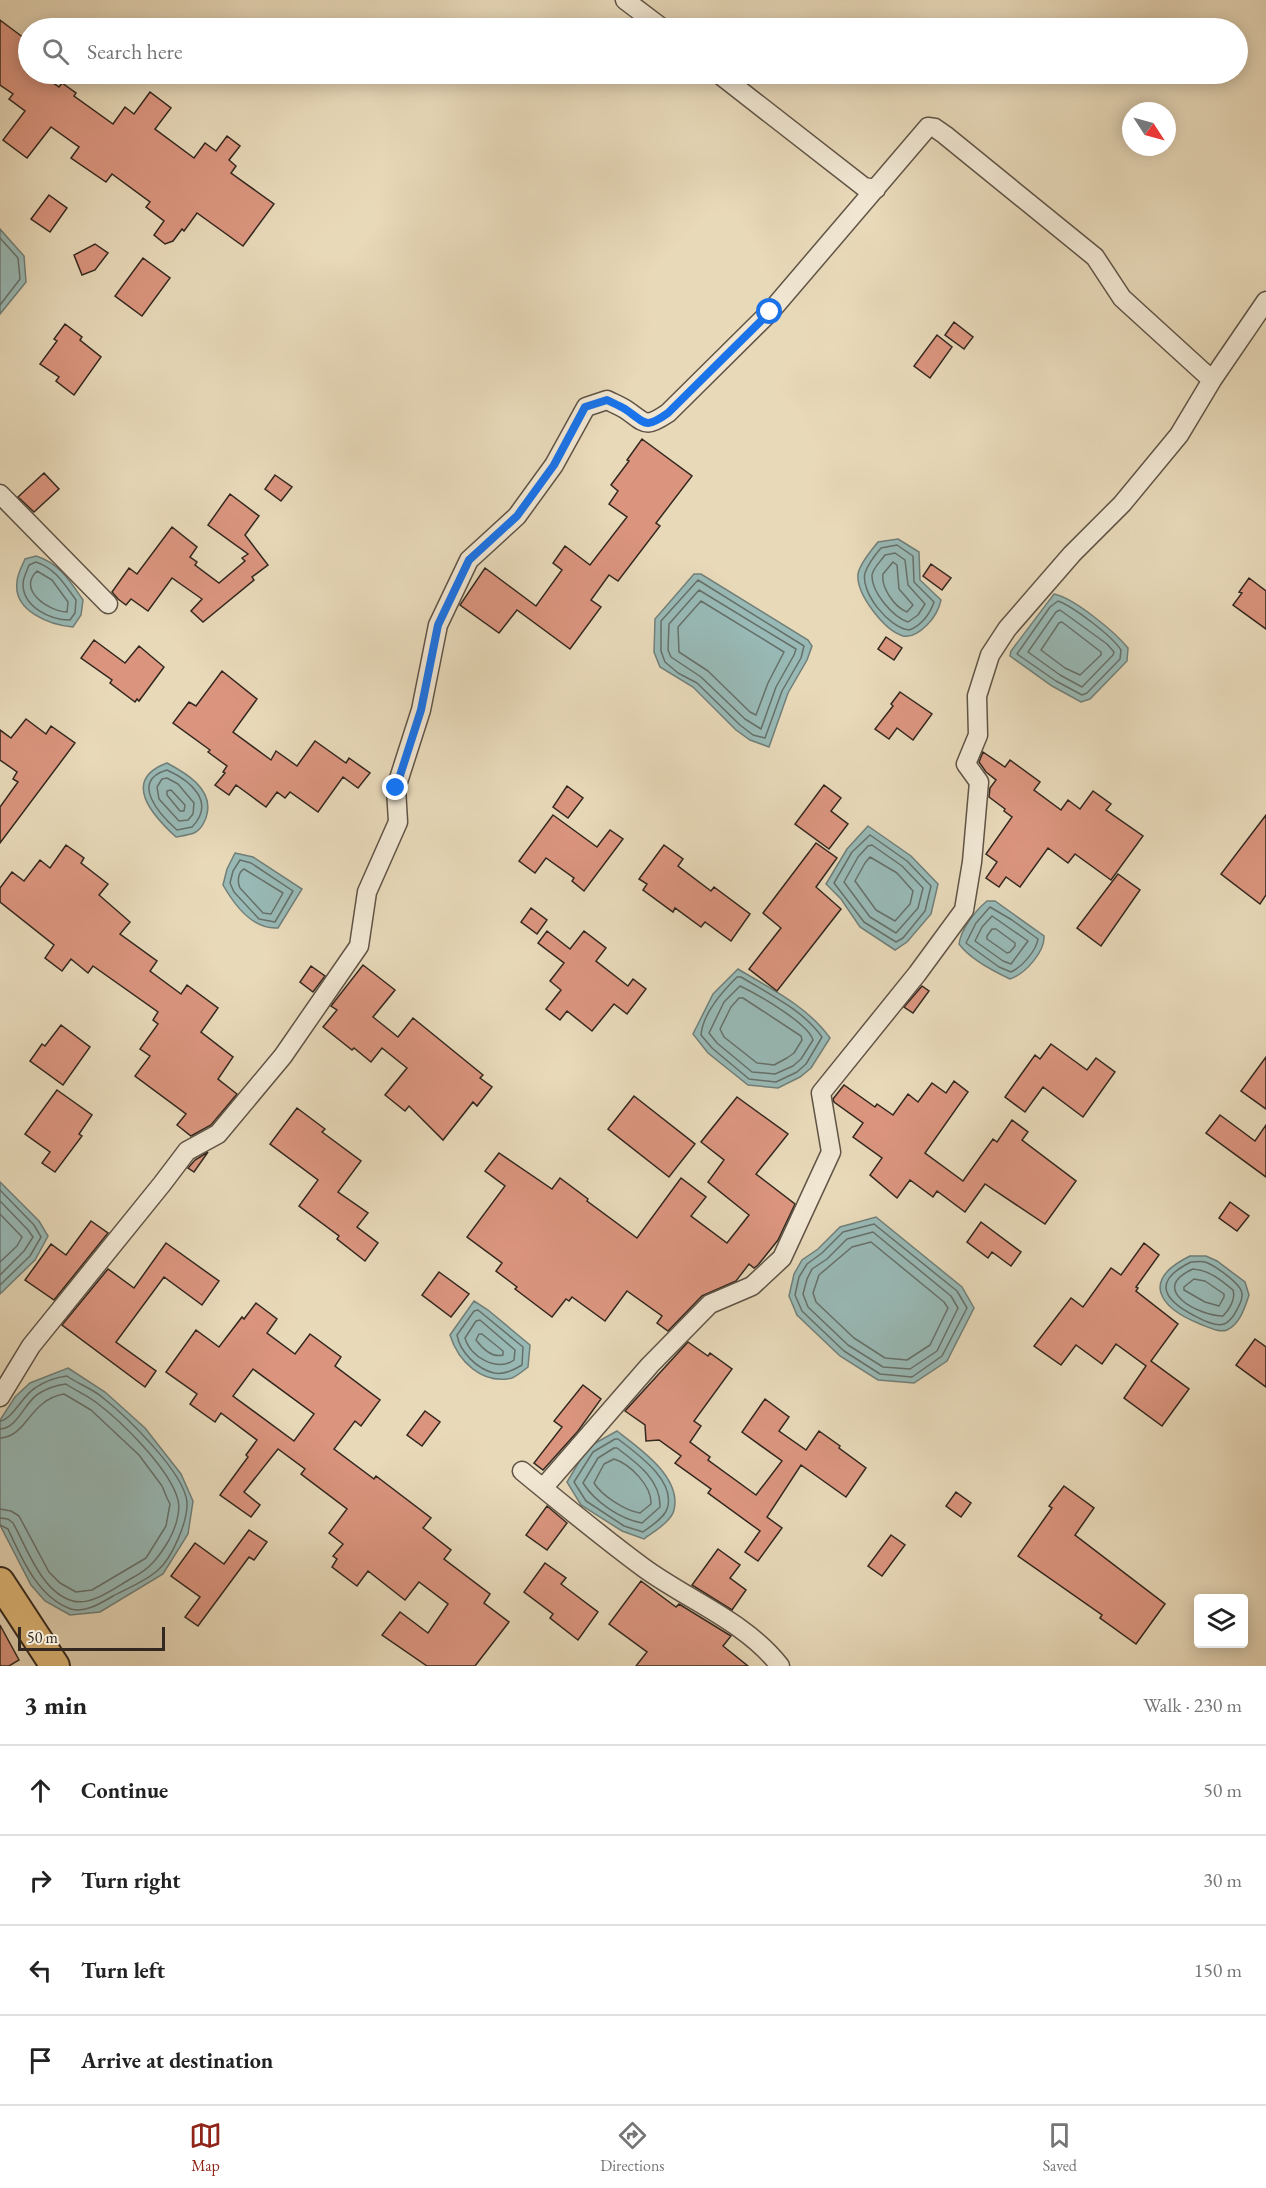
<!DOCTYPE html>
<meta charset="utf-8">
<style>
:root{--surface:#fff;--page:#f2f2f2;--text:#222;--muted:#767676;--line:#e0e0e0;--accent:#8f2418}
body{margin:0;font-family:"EB Garamond",serif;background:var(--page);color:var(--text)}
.controls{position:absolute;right:18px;bottom:18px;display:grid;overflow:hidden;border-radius:6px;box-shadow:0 3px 15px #0003}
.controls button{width:54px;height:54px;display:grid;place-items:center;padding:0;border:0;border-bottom:2px solid var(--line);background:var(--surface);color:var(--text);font:30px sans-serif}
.compass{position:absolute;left:1122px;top:102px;width:54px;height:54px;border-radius:50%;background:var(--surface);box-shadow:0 3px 15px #0003;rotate:126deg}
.scale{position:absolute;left:18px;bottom:15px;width:147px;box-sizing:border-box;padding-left:6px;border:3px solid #33281f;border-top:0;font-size:16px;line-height:21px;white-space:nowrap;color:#33281f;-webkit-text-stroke:4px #f0e6d2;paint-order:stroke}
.stop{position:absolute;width:18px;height:18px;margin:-14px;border:4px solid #1a73e8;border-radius:50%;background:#fff}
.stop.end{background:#1a73e8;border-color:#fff;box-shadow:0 2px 6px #0008}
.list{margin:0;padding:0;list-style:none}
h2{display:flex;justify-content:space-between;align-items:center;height:78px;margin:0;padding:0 24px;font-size:26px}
h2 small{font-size:20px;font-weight:400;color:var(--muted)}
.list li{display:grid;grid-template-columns:39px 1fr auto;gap:18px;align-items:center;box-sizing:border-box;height:90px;padding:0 24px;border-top:2px solid var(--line)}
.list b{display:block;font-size:22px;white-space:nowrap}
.list em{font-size:20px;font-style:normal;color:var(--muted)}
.icon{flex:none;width:33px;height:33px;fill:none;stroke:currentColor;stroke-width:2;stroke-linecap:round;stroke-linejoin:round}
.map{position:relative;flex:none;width:1266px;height:1666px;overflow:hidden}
.search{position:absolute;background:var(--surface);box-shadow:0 3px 15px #0003;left:18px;right:18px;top:18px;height:66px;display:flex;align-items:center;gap:15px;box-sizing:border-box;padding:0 21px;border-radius:33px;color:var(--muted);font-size:22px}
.sheet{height:438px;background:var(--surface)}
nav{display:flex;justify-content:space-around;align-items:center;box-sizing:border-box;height:84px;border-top:2px solid var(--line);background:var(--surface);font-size:16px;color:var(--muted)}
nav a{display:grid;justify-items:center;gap:3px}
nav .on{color:var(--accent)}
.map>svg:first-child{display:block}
</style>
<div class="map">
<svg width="1266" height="1666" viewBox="0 0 1266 1666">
<rect width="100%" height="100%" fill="#e8d9b9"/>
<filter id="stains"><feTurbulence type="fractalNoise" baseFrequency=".00333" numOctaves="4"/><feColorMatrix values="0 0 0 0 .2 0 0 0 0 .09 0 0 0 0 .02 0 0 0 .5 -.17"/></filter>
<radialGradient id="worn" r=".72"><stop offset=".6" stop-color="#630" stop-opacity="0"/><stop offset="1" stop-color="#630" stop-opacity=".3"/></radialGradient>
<path fill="#98b9b5" stroke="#707f79" stroke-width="1.5" d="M0,229L24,256L26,282L0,314Z
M898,539L919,552L920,580L941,600C939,609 934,618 927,625C921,631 912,638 903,636C884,630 856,594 858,574C860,563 871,551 878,542Z
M36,556C59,563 70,581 83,600L81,615L73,627C50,625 13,611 17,582C17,575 22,566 25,559Z
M694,574H701L808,640L812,646L807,660L788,693L769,747L750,740L736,730L693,687L660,667L654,652L655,619Z
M1054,594C1074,598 1115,632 1128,648L1127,661L1090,699L1081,702L1052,686L1010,656L1011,651Z
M167,763C186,773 213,789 207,814C206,820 201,830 194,833C189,835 181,836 176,837C152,815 121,780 167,763Z
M868,826L911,856L938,884L931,914L907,942L895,950L860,927L841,899L826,884L847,849Z
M235,853L253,857L302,889L278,928C253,930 235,906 223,885L227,869Z
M987,901H995L1044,936C1045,952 1025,974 1010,979C993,971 970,959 959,944C961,929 975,911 987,901Z
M738,969C771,989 807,1006 830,1038L811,1068L800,1077L778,1088L748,1085L708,1053L693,1034L713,994Z
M0,1182L39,1221L48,1236L35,1260L0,1294Z
M876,1217L962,1287L974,1308L947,1361L914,1383L878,1380L840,1356L797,1315L789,1296L794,1274L802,1260L818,1249L840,1227Z
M1190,1256H1206L1217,1261L1245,1282L1249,1295C1245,1307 1240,1324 1227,1330C1219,1333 1208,1327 1200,1324C1158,1307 1141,1280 1190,1256Z
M474,1301L488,1310L530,1345L528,1367C523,1371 517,1376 512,1378C482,1385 458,1361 450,1335Z
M68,1368L105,1392L145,1428L181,1474L193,1501L188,1534L163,1574L100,1612L70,1615L45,1601L31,1585L0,1525V1420L15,1397L30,1383Z
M617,1431C639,1448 682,1477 674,1510C671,1522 653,1532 644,1539L622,1531L581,1505L567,1482L588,1447Z"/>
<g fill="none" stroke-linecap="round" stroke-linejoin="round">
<path stroke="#66706a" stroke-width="1.5" d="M0,238L18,258L20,279L0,305
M897,545L913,556L914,582L934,602C930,614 921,626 909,630C889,628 860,592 865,573C868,564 875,555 881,548Z
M895,553L905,560L908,585L925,604L918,615L908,622C893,617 871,592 872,575C873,568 881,561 885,555Z
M36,562C55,568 65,585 76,600L75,613L70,620C50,620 23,607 23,584C23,578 27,571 29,565Z
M893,562L897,565L899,589L913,605L907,612C894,607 881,587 883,574Z
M37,571L52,580L68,602L67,612C48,611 17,590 37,571Z
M698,580L804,646L801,658L782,691L765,738L753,735L740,725L697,683L678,673L665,662L661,651V621Z
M699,590L796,649L794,655L776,687L761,729L745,719L701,677L671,657L668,650L669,624Z
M701,601L784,652L768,683L756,715L750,712L708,671L679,652L678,627Z
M1058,601C1074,607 1112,636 1121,650L1120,659L1087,693L1082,695L1056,681L1017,654L1050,607Z
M1060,610L1107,644L1114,652L1113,655L1082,687L1060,675L1028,652L1056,612Z
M1062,622L1101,652V655L1080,675L1065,668L1041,650L1059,623Z
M167,770C191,781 216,802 192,827L177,830C160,815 129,781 167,770Z
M167,778L178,784L194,803L193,814L188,820L179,821L159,799L157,787L162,779Z
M171,790L185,805L184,811H180L167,795V791Z
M870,835L907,861L931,886L925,911L903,938L896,942L864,922L834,883L852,852Z
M872,845L902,866L923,888L918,908L896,933L870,917L844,882L858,857L868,846Z
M870,857L897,873L913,891L910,904L895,921L876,910L855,881L865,863Z
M240,860L251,863L293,891L275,922L259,919L234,892L230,883L233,871Z
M244,869L283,893L271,914L263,913L240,888C237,882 238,872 244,869Z
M990,907L1012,920L1038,939C1036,951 1022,967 1011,972L999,967L966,943L976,923Z
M992,916L1028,941L1011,964L1003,961L975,941L982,927Z
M992,929H996L1015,943V946L1010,952L1007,953L987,939V936Z
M737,977H741C769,994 803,1010 822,1037L806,1064L797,1072L776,1082L749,1079L712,1048L701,1035C703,1013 722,992 737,977Z
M740,986C757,994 808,1023 813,1040L801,1059L793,1066L775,1074L752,1072L717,1043L709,1033L724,1002Z
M739,998H743L801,1036L802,1040L794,1053L787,1058L774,1065L757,1063L724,1037L720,1029L731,1007Z
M0,1190L34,1225L41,1237L30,1256L0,1285
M0,1201L28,1230L33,1237L24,1251L0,1275
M0,1214L22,1237L17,1246L0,1262
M874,1224L957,1291L967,1308L942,1356L912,1377L880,1374L844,1351L802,1311L795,1295L799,1277L807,1264L822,1253L843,1232Z
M873,1232L951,1296L958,1308L937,1351L910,1369L883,1367L848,1345L808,1307L803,1294L807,1279L812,1269L827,1259L847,1239Z
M871,1242L944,1302L948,1308L930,1345L907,1360L885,1358L854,1338L816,1302L813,1293L819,1275L852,1247Z
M1191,1262C1195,1262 1201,1261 1205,1262C1214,1265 1242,1284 1242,1294C1243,1301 1237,1309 1234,1315C1231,1319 1228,1323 1224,1324C1215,1327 1201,1319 1193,1315C1161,1298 1154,1280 1191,1262Z
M1193,1269C1209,1270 1221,1280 1233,1290C1236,1299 1229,1310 1223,1316C1199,1316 1147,1289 1193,1269Z
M1194,1279L1205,1281L1224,1294V1297L1219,1306L1205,1302L1184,1290V1287Z
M478,1310L523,1347L522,1365C514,1370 504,1375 494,1373C477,1369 460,1352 457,1335L474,1311Z
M480,1320L515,1350L514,1360C497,1372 470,1357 465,1338L476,1321Z
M479,1334H482L503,1351V1355C492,1358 482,1348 476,1340Z
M0,1421C12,1420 23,1395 35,1388C44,1382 57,1377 67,1376C78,1384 91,1388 102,1397C126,1416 184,1472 187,1502C188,1521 172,1559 157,1571C144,1582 128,1588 113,1596C101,1603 86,1613 71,1609C38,1598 21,1557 8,1529L0,1525
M0,1429C18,1428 24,1403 38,1394C46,1389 57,1385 66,1384C76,1391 87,1395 97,1403C122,1422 170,1469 178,1500C181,1512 175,1529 169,1540C159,1557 150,1569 132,1578C116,1587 92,1606 73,1601C42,1593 27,1548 13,1523L8,1519L0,1518
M0,1438C27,1437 29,1400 64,1394L91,1410L139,1455L162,1486L167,1498L170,1504L166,1526L146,1558L92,1590L76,1592L60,1583L49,1572L19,1516L11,1511L0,1509
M615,1439H618C636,1453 677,1481 667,1509C664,1518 651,1526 643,1532L624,1526L586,1501L574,1482L593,1452Z
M614,1448H617C637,1463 661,1480 660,1507L642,1523C620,1519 595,1502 583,1483L598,1458Z
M614,1459C630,1464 652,1486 651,1504L640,1513C626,1511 602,1496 594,1483L604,1464Z"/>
</g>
<path fill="#db957f" stroke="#33281f" stroke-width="1.5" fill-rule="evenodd" d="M0,20L28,41V74H40L59,87L62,83L76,93L74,96L113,124L125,107L134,114L150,92L171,108L155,129L194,158L205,143L216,151L227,136L240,146L229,160L236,166L231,173L274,204L243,246L197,213L184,231L182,229L173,241L165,244L154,235L164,221L146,207L150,202L112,174L106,182L71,158L79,147L51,127L27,158L3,140L25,111L9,99L13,94L0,85Z
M49,195L67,208L50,232L31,219Z
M95,244L108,253L95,270L82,275L74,255Z
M143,258L170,278L142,316L115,296Z
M954,322L973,337L964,349L945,335Z
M65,324L82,337L80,340L101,357L74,395L56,381L59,377L40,364L57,341L54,339Z
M937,335L952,347L930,378L914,366Z
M642,439L692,476L656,523L660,526L618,581L609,575L591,600L601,607L570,649L517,610L499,633L460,605L485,568L536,606L562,570L553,563L565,546L590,565L627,517L609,504L618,491L611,485L629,461L627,460Z
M44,473L59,489L34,512L18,497Z
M275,475L292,487L281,501L265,489Z
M230,494L259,516L245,535L268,565L252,577L254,580L203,622L191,611L202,599L172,578L148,611L131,599L126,605L118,599L112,592L129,568L137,574L172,527L197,547L190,557L197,562L195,565L219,583L245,561L242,558L248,554L208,525Z
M931,564L951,578L942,590L923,576Z
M1249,578L1266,591V629L1233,605L1242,593L1239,592Z
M886,637L902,648L894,660L878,649Z
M94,640L125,663L139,646L164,667L139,701L137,699L135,702L110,683L112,680L81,658Z
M222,671L257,699L233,732L271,760L276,751L297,766L315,741L346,763L349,758L370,773L358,788L343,777L318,812L290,792L285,798L277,792L266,807L236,785L229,795L215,785L225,773L223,772L227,766L208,752L210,750L173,723L189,702L196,706Z
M900,692L932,714L913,740L897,728L889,739L875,729L893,706L891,704Z
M26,719L46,734L51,726L75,743L0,843V807L18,782L13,779L17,772L0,760V730L11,738Z
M983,752L1005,767L1010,760L1040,782L1034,790L1061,810L1068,800L1080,809L1093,791L1111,804L1106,810L1143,836L1111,880L1075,854L1068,863L1048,848L1020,887L1006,877L999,887L986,878L997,862L986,854L1012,817L1004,811L1005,809L989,797L990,788L996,780L986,772L979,762Z
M824,785L841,798L831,811L848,824L829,849L795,824Z
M567,786L583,798L568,818L553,807Z
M553,815L597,847L610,830L623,839L584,891L572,881L574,878L546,858L535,873L519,861Z
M1266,815V895L1260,904L1221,874Z
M816,843L837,858L816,887L841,909L777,991L749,969L781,928L763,913Z
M66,845L84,858L81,863L108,884L99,895L130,922L120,934L157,961L150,971L181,994L187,985L218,1008L201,1032L233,1057L218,1079L237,1094L211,1125L191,1136L177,1125L186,1114L135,1076L150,1056L140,1049L158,1024L153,1020L158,1012L93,966L88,973L71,959L62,971L45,958L54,945L0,902V888L12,872L24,881L40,860L50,868Z
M664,845L683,859L678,866L711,891L714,887L750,914L731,941L705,922L701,927L675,908L673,912L643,890L647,884L639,879Z
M1118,874L1140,890L1101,946L1077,928Z
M531,908L547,920L537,934L521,922Z
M547,931L570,949L584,931L606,948L596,961L628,986L633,979L646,989L627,1014L614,1004L592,1031L567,1011L560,1020L546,1009L561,990L550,981L564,963L538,943Z
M363,965L395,990L373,1017L398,1037L413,1018L483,1075L480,1078L492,1087L477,1106L473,1102L443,1140L409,1106L405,1111L385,1095L407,1068L382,1048L371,1062L354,1048L352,1050L323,1027L337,1010L331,1006Z
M311,966L325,976L313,992L300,982Z
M922,986L929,991L913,1013L904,1007Z
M61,1025L90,1047L63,1085L30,1061L42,1044L45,1046Z
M1051,1044L1087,1070L1096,1058L1115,1072L1083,1117L1043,1087L1025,1112L1005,1097L1035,1055L1040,1059Z
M1266,1057V1109L1241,1091Z
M954,1081L968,1092L925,1153L963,1181L993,1139L997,1142L1012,1120L1028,1132L1022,1140L1076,1181L1045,1224L985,1184L965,1212L937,1191L933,1197L910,1180L897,1198L870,1175L882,1158L853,1137L863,1123L834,1102L833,1099L844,1085L875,1107L877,1104L893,1115L908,1094L918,1102L932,1083L946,1093Z
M57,1090L92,1115L79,1134L82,1136L55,1172L42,1163L50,1152L25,1134Z
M634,1096L695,1144L669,1177L608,1129Z
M737,1097L788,1134L756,1174L795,1204L778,1240L758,1265L754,1268L749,1264L736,1281L702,1296L668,1331L657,1323L662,1316L627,1291L605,1321L572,1297L569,1301L566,1299L552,1317L515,1289L517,1287L496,1271L502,1263L467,1237L505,1186L485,1171L499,1153L552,1189L560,1178L588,1199L587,1201L637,1238L681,1178L706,1197L691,1216L727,1243L749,1215L708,1182L724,1160L701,1142Z
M297,1108L325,1129L322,1132L361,1161L338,1192L368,1213L357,1227L378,1243L365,1261L337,1239L339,1236L299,1206L318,1180L270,1144Z
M1220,1115L1255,1141L1266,1125V1177L1206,1133Z
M208,1152L194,1172L188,1168L195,1160Z
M1230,1202L1249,1216L1237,1231L1219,1218Z
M91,1221L108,1233L54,1300L25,1280L51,1244L66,1255Z
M981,1222L1021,1252L1011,1266L992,1252L988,1258L967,1242Z
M166,1243L219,1281L202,1305L164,1277L116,1342L156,1371L145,1387L62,1325L108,1269L134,1288Z
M1144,1243L1159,1255L1136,1287L1138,1288L1136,1291L1178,1324L1151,1361L1189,1389L1162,1426L1124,1398L1146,1366L1116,1344L1102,1364L1076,1345L1061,1365L1034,1346L1071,1298L1083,1307L1111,1268L1121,1275Z
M439,1272L469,1294L451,1317L422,1295Z
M256,1303L277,1319L267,1333L295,1354L310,1334L341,1357L335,1366L380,1400L361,1426L355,1421L334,1449L374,1479L376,1476L431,1518L423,1528L451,1550L444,1559L490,1594L484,1603L509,1622L475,1666H427L382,1635L400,1612L428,1633L448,1604L419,1582L405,1600L368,1571L357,1586L332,1567L337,1559L333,1556L343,1544L329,1533L347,1509L301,1474L305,1469L278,1449L244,1492L260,1505L251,1517L220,1495L248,1457L246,1455L257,1440L221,1413L215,1422L190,1404L197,1394L166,1372L196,1330L219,1347L242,1317L244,1319ZM253,1369L314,1414L294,1441L233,1396Z
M1255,1339L1266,1347V1387L1236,1365Z
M688,1342L708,1356L710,1353L732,1369L694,1421L701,1426L690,1442L710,1457L708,1460L756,1495L782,1461L742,1432L765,1399L789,1417L779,1431L806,1450L819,1431L840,1446L839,1448L866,1468L846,1497L801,1465L767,1517L782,1528L758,1561L745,1552L760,1531L708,1493L711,1489L675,1463L681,1456L659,1440L646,1441L645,1425L625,1411Z
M583,1385L601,1399L578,1431L543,1470L534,1463L562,1427L554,1421Z
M425,1411L440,1422L422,1446L407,1435Z
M1064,1486L1094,1508L1075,1535L1165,1604L1136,1644L1100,1618L1102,1615L1018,1556L1052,1508L1049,1506Z
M956,1492L971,1503L961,1517L946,1506Z
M547,1506L567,1523L547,1550L526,1535Z
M249,1530L267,1542L254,1560L249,1557L198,1626L185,1617L200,1597L171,1576L195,1543L224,1564Z
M891,1535L905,1545L882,1576L868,1566Z
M718,1549L740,1565L730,1578L746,1590L732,1610L692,1585Z
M545,1563L566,1578L561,1584L598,1612L578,1640L550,1618L553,1614L524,1592Z
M641,1581L676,1607L679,1604L731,1636L723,1646L748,1666H636L647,1652L609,1624Z
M0,1625L19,1660L9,1666H0Z"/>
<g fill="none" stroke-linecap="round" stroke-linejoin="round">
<g stroke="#605446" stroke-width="21">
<path id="street" d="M625,0L662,28
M719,74L864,187L876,189
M0,494L108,604
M0,1397L31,1346L162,1184L187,1151L218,1134L283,1056L359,946L367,892L398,822L396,788L421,710L438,625L469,560L517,516L554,465L586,407L607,400C613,403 620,406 625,409C646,423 644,429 668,413L770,312L928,127L935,128L945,135L1095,257L1122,298L1212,380
M522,1471C562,1504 602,1537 644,1568C688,1600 746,1622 780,1666
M543,1488L650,1365L710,1304L752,1286L782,1258L831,1152L821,1093L917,974L964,910L972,862L979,782L966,764L978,735L977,696L990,655L1007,629L1072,554L1122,504L1179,435L1212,380L1266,301"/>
</g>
<g stroke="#33281f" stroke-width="32">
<path id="primary" d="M0,1582L55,1666"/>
</g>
<use href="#street" stroke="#f0e6d2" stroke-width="18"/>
<use href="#primary" stroke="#e4bc7c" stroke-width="28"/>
</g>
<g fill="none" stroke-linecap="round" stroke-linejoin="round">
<path stroke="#1a73e8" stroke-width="8" d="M396,788L421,710L438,625L469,560L517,516L554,465L585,407L607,400C613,403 620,406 625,409C646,423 644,430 668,413L770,312"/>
</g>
<rect width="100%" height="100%" filter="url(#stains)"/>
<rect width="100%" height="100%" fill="url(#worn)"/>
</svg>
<div class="controls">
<button><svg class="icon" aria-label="layers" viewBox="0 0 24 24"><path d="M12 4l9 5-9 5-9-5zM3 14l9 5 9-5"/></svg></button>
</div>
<svg class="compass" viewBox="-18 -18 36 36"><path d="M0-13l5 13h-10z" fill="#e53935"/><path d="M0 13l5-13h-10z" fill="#767676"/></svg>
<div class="scale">50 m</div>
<div class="stop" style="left:770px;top:312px"></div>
<div class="stop end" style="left:396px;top:788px"></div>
<div class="search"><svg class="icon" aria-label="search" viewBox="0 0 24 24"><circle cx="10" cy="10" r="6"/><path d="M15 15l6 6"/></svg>Search here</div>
</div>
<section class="sheet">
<h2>3 min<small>Walk · 230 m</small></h2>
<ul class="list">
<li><svg class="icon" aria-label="ahead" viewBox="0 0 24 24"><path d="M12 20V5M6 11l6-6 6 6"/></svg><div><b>Continue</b></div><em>50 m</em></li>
<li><svg class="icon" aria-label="right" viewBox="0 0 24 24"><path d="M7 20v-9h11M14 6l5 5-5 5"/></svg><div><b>Turn right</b></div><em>30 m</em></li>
<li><svg class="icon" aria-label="left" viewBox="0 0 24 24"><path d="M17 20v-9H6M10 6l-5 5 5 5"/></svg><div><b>Turn left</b></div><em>150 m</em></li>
<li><svg class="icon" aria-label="arrive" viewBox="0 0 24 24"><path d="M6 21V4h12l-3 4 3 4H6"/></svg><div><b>Arrive at destination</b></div></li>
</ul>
</section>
<nav>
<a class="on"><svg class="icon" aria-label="map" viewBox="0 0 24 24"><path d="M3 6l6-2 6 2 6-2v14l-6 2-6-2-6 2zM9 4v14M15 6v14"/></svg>Map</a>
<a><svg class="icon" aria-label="directions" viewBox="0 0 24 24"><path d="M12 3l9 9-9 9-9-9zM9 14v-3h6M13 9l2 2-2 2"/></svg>Directions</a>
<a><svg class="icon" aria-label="saved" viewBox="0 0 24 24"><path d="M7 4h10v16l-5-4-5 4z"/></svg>Saved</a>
</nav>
